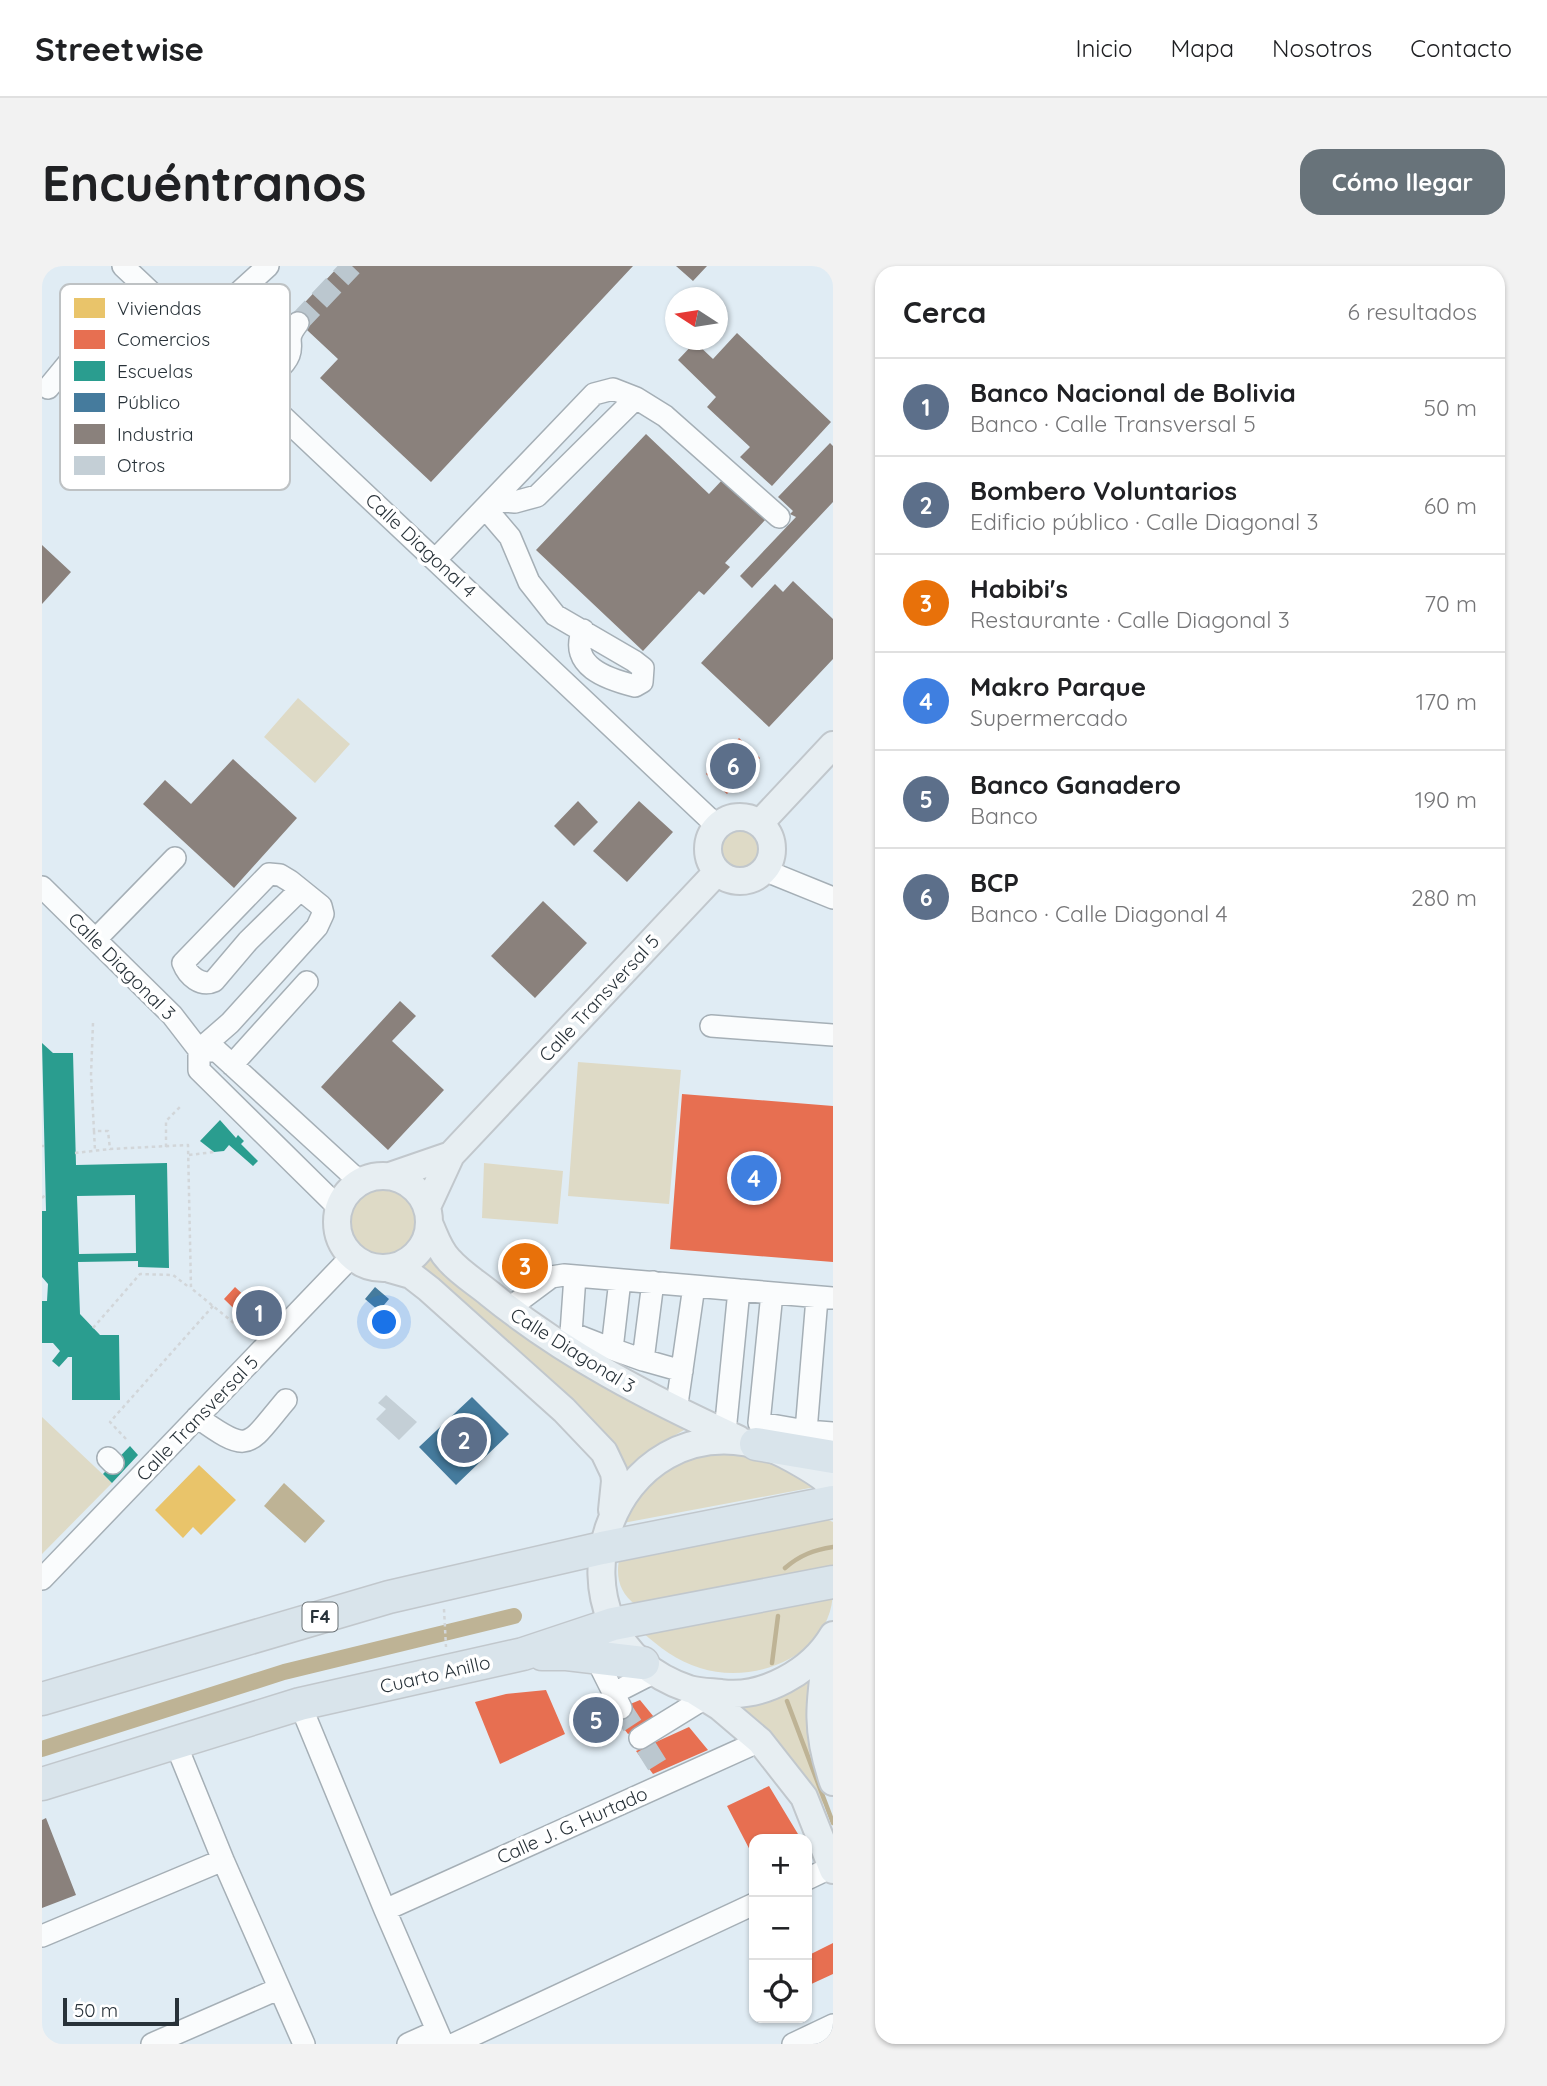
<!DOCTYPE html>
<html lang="es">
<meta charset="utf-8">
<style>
:root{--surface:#fff;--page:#f2f2f2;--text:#202124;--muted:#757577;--line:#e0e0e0;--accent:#68737a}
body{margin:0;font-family:Quicksand,sans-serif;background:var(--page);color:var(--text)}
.controls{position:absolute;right:21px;bottom:21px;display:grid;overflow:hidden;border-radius:14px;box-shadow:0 2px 5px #0004}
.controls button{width:63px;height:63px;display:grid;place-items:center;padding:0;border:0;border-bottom:2px solid var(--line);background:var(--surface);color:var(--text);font:35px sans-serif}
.compass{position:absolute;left:623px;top:21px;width:63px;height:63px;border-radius:50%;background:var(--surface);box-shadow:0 2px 5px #0004;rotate:282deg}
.scale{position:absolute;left:21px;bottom:18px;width:116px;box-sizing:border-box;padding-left:7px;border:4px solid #283239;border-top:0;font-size:19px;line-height:24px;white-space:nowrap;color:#283239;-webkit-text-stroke:5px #fff;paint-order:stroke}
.you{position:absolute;left:343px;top:1057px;width:24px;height:24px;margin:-18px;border:5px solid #fff;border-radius:50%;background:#1a73e8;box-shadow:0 0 0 10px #1a73e833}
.badge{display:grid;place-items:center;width:46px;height:46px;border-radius:50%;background:var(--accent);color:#fff;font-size:23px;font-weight:700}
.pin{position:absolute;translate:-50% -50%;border:4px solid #fff;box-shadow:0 2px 7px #0006}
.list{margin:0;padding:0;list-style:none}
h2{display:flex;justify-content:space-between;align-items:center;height:91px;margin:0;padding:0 28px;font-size:30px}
h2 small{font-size:23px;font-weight:400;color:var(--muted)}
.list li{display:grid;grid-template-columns:46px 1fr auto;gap:21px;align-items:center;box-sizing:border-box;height:98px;padding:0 28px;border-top:2px solid var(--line)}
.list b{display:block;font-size:26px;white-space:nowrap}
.list p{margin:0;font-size:23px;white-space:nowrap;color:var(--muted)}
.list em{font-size:23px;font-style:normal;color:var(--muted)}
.icon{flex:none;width:38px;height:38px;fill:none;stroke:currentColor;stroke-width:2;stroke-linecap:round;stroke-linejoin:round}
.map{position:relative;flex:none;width:791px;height:1778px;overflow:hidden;border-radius:21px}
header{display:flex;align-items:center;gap:42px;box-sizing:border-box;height:98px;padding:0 35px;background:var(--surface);border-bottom:2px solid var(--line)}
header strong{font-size:33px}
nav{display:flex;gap:38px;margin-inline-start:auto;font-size:24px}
.intro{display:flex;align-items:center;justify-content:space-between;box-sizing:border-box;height:168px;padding:0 42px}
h1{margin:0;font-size:49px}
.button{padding:18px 32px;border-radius:21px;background:var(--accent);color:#fff;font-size:24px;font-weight:700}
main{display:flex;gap:42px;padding:0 42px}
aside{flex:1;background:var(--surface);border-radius:21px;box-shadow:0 2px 5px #0004}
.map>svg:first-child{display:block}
</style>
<header>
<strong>Streetwise</strong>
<nav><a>Inicio</a><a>Mapa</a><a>Nosotros</a><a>Contacto</a></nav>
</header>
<div class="intro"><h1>Encuéntranos</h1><a class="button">Cómo llegar</a></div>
<main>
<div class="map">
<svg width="791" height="1778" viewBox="0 0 791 1778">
<rect width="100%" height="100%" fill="#e0ecf4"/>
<path fill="#dedac6" d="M256,432L308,478L273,517L222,471Z
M674 584a23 23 0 1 1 46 0a23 23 0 1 1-46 0Z
M536,796L639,804L627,938L526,930Z
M442,897L521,905L516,958L440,952Z
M307 956a34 34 0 1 1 68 0a34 34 0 1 1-68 0Z
M389,990L651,1159L619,1177L582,1206L375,1002Z
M0,1151L70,1217L0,1288Z
M659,1186L722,1187L773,1221L581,1257C606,1216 617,1208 659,1186Z
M772,1248L791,1256V1306L594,1339C577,1327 573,1309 578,1290Z
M791,1324C791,1389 713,1420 658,1402C635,1395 617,1381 599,1365Z
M774,1406V1502L780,1523L781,1542L727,1470L692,1433Z"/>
<path fill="#beb395" d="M242,1217L283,1255L263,1277L222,1240Z"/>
<path fill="#e9c46a" d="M157,1199L194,1234L159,1269L151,1261L141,1272L113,1244Z"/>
<path fill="#e76f51" d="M697,472L718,492L685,528L664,508Z
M640,828L791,840V996L628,983Z
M193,1021L208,1035L205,1037L212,1044L223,1035L238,1049L219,1069L182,1033Z
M504,1424L523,1468L458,1498L433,1436L464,1428Z
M556,1434L569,1468L553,1474L540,1441Z
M598,1434L616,1456L586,1468L569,1446Z
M647,1461L666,1484L611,1508L594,1485Z
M727,1520L759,1573H712V1592L685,1540Z
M791,1677V1708L765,1720V1690Z"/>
<path fill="#2a9d8f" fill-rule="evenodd" d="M0,777L11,787H31L34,899L125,897L127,1002L96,1001V995L36,996L38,1048L58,1069H77L78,1134H30V1091H26L17,1101L10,1095L18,1085L11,1077H0V1035H5L6,1018L0,1011V945H4ZM93,929L94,987L37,988L35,930Z
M178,854L194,872L196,869L202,875L199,878L216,895L211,900L187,879L182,885L172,886L158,875Z
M88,1180L96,1189L70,1217L61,1208Z"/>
<path fill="#457b9d" d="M333,1021L347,1033L337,1045L323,1033Z
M430,1131L467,1168L414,1219L377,1181Z"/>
<path fill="#8a817c" d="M297,0H591L389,216L278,112L296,93L250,50Z
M634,0H665L651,15Z
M695,67L789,156L730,220L698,191L708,181L665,141L674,131L636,94L653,76L671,93Z
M604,168L667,228L682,212L725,252L683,297L688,301L662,329L657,325L601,385L494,284Z
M788,177L791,180V236L710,322L698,310L754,251L748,248L751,245L736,231Z
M0,279L29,306L0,338Z
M751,315L791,353V393L727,461L659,397L733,318L741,326Z
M191,493L255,552L192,622L101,538L123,514L149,538Z
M536,535L556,556L532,580L512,560Z
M597,535L631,566L585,616L551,585Z
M501,635L545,677L493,732L449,690Z
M358,735L374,750L350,775L402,824L346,884L279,821Z
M4,1552L34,1629L0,1642V1554Z"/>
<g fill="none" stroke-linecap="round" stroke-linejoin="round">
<path stroke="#beb395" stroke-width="4.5" d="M743,1302C758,1289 772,1284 791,1281
M730,1397L736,1350
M745,1435L791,1557"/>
<path stroke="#beb395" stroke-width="16" d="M0,1483L242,1406L472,1350"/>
</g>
<path fill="#c4cfd6" d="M344,1129L375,1156L357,1174L334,1153L344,1143L336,1137Z"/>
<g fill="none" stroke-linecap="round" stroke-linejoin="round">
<path stroke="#bbc7cf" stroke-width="21" stroke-dasharray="21 10" stroke-linecap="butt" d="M256,57L310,0
M579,1442L594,1465
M604,1481L619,1505"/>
<g stroke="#a5afb6" stroke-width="24">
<path id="minor" d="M81,0L675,560
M155,69L171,50L226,0
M6,122L39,82L43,79L64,81L110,27
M212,122C223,114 242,102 247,89C252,75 242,75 256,57
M452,234L473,236L495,230L594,132
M444,243L468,271L487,316L513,349L592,395L601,402L600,416L593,420C565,413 526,400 541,364
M394,293L552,128L571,123L594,132L623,150L737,251
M722,604L791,632
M0,621L130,749L157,784V804L297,942
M55,672L133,592
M669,760L791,769
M157,784L188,757L275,661L281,648L279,640L248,615L238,609L227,608L141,697C146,710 159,721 172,715L206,675L258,624
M157,784L175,785L318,916
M190,799L265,716
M533,1010L529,1067L570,1083
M578,1014L570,1083L601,1094
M611,1016L601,1094L640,1105
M730,1027L717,1157L764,1165L775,1032
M466,1043L509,1011L522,1009L652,1020
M634,1145L652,1020L697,1024
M155,1151C209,1190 205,1180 244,1134
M764,1165L791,1167
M683,1166L697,1024L791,1032
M66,1192L71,1197
M0,1313L310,990
M554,1392L579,1442
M572,1427L613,1406
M258,1438L343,1644L401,1778
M598,1472L663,1432
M133,1476L181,1594L262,1778
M765,1613L790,1601
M343,1644L718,1475
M0,1670L181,1594
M110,1778L236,1723
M366,1778L395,1765
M412,1778L712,1638
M751,1778L791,1759"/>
</g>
<g stroke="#c1c7cc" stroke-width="30">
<path id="major" d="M666 583a32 32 0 1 1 64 0a32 32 0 1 1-64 0Z
M718,557L791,479
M295 956a46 46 0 1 1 92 0a46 46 0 1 1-92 0Z
M348,910L409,889
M385,941L409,889L675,606
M387,957C393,970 397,984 407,994C418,1007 435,1017 448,1028C523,1089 609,1133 696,1173
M348,1003L369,1009L387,1023L522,1144L562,1186L572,1207L573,1215L570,1244
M791,1231C789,1226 788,1219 785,1216C778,1207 741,1187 730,1183C565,1127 487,1369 647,1423C657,1426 669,1426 679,1427C721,1433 770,1405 791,1369
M786,1377C778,1433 772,1461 791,1516
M654,1426L678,1441L718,1475L762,1531L791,1604"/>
</g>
<g stroke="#c1c7cc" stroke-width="35">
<path id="highway" d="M714,1178L791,1191
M500,1388H525L601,1397
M0,1433L347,1331L560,1282L791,1236
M0,1518L258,1438L481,1388L571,1358L791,1316"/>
</g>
<path stroke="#d2d6d9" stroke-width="2.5" stroke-dasharray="3.5 3.5" stroke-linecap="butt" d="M51,757L49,809L52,865H66L68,883L146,879L149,1022L193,1058
M52,865L53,885
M0,880H2
M124,881V855L139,840
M33,887L68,883
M147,889L172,886
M0,932L3,929
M51,1062L98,1008L131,1009L148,1022
M84,1173L68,1156L171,1040
M402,1343L404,1381"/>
<use href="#minor" stroke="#fafcfd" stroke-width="21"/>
<use href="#major" stroke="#e7eef2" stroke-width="26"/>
<use href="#highway" stroke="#d9e4eb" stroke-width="32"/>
</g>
<g text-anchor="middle" stroke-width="7" stroke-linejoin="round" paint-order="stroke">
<rect fill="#fff" stroke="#687074" stroke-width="2" x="260.5" y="1336.5" width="35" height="29" rx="5"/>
<g font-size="18" font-weight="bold" fill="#283239">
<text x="278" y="1357">F4</text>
</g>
<g font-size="19" fill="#283239" stroke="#fff">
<text transform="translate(379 279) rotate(43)" y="7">Calle Diagonal 4</text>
<text transform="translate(80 700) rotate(45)" y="7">Calle Diagonal 3</text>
<text transform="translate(557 732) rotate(-47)" y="7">Calle Transversal 5</text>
<text transform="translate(531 1084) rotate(32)" y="7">Calle Diagonal 3</text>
<text transform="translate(155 1152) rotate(-46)" y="7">Calle Transversal 5</text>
<text transform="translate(393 1408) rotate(-13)" y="7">Cuarto Anillo</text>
<text transform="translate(530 1559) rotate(-24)" y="7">Calle J. G. Hurtado</text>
</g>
</g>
<rect x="18" y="18" width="230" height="206" rx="10" fill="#fff" stroke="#bec2c4" stroke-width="2"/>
<rect x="32" y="32" width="31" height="20" fill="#e9c46a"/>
<rect x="32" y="64" width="31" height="19" fill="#e76f51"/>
<rect x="32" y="95" width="31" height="20" fill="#2a9d8f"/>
<rect x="32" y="127" width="31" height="19" fill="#457b9d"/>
<rect x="32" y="158" width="31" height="20" fill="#8a817c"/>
<rect x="32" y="190" width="31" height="19" fill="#c4cfd6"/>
<g font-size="19" fill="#283239">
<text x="75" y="49">Viviendas</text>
<text x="75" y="80">Comercios</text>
<text x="75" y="112">Escuelas</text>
<text x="75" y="143">Público</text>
<text x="75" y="175">Industria</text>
<text x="75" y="206">Otros</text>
</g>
</svg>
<div class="controls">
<button>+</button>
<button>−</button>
<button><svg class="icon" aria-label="locate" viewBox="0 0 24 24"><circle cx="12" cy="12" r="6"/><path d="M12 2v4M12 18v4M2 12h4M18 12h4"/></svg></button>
</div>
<svg class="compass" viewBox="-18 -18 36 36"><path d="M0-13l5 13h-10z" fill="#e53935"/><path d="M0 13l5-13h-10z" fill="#757577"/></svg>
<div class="scale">50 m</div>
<div class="you"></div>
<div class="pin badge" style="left:217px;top:1047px;background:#5c6f8a">1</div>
<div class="pin badge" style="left:422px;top:1174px;background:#5c6f8a">2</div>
<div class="pin badge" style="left:483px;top:1000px;background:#e8710a">3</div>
<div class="pin badge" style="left:712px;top:912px;background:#3f7fe0">4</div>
<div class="pin badge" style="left:554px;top:1454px;background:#5c6f8a">5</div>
<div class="pin badge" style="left:691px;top:500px;background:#5c6f8a">6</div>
</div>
<aside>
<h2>Cerca<small>6 resultados</small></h2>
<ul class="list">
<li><span class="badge" style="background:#5c6f8a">1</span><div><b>Banco Nacional de Bolivia</b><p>Banco · Calle Transversal 5</p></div><em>50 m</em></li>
<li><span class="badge" style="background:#5c6f8a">2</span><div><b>Bombero Voluntarios</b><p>Edificio público · Calle Diagonal 3</p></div><em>60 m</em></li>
<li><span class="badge" style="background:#e8710a">3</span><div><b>Habibi's</b><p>Restaurante · Calle Diagonal 3</p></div><em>70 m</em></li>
<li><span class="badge" style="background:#3f7fe0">4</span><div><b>Makro Parque</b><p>Supermercado</p></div><em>170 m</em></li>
<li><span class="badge" style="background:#5c6f8a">5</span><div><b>Banco Ganadero</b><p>Banco</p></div><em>190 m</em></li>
<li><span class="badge" style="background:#5c6f8a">6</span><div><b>BCP</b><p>Banco · Calle Diagonal 4</p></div><em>280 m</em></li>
</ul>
</aside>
</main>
